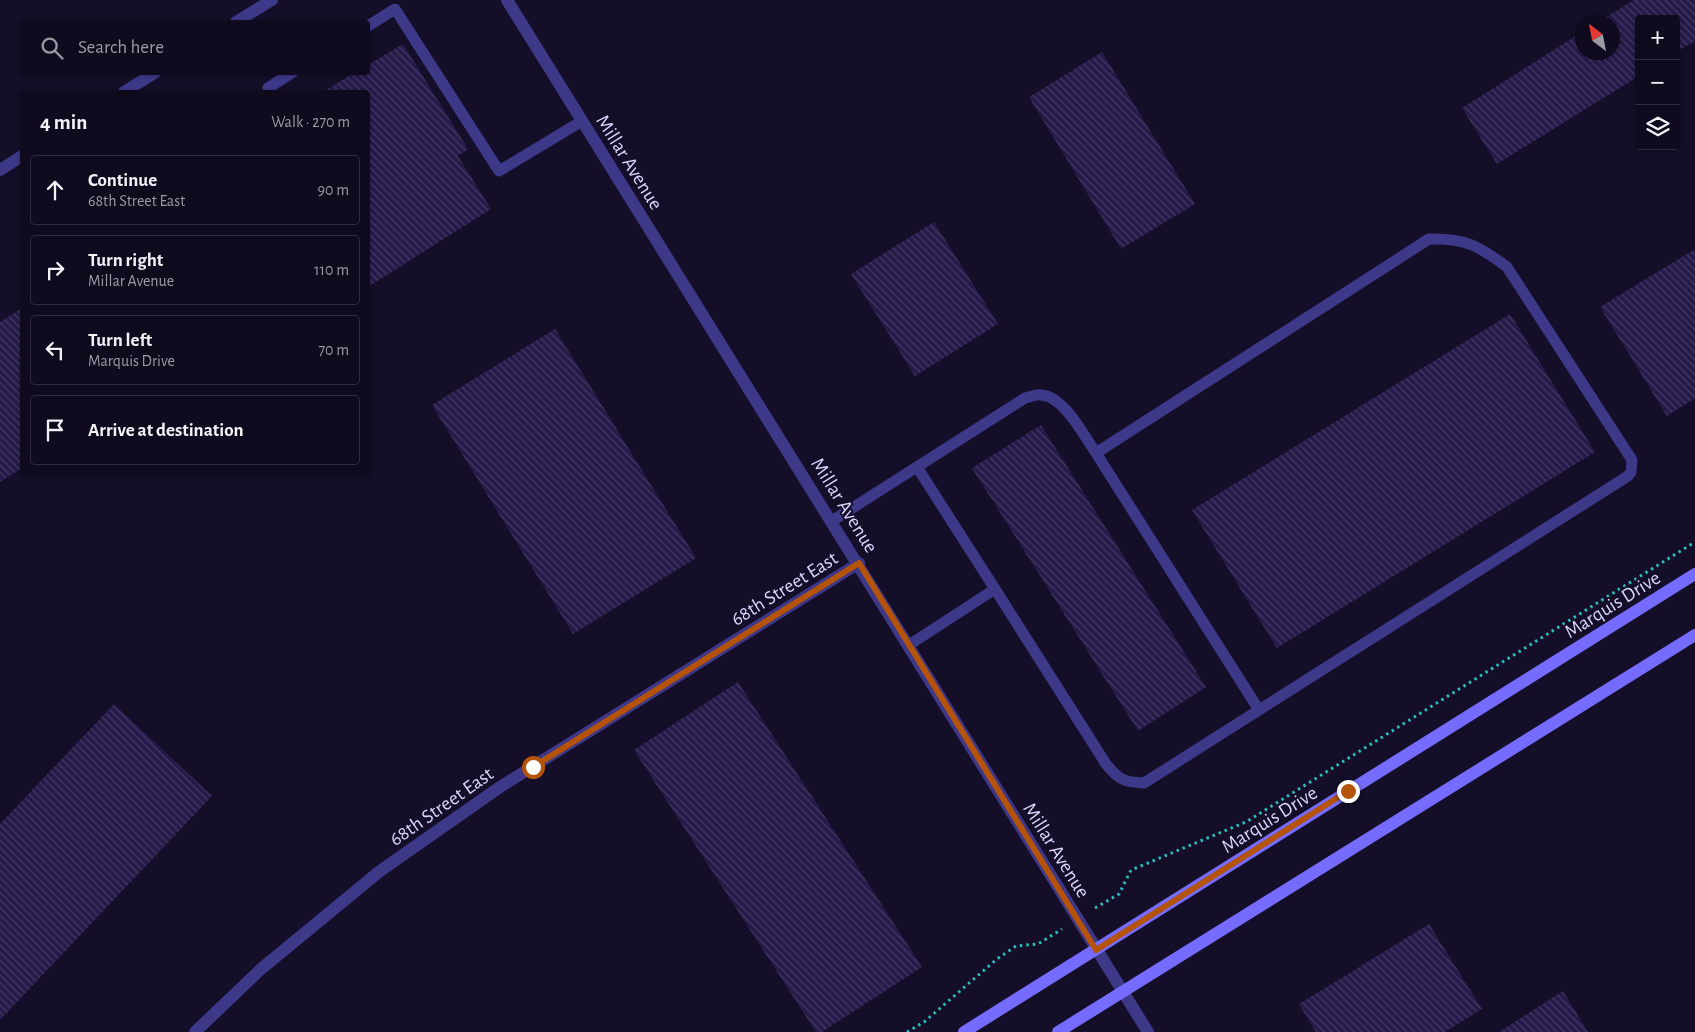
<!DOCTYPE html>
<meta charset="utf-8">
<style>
:root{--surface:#0f0a1e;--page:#1d182b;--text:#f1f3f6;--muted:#9b9aa4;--line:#2f2b3c}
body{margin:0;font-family:"Alegreya Sans",sans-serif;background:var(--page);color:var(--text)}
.controls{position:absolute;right:15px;top:15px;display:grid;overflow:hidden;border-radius:5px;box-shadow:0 1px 4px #0004}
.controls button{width:45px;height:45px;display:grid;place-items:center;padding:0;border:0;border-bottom:1px solid var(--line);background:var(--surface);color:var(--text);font:25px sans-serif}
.compass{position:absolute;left:1575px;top:15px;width:45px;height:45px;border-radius:50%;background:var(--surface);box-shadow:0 1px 4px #0004;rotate:328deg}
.stop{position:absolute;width:15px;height:15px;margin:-11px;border:4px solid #b45309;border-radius:50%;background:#fff}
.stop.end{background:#b45309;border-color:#fff;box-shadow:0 1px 5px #0008}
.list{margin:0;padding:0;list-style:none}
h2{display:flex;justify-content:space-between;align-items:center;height:65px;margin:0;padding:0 20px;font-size:21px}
h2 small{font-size:16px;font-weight:400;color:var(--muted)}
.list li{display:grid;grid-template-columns:32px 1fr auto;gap:15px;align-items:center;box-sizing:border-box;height:70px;margin:0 10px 10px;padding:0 10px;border:1px solid var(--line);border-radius:5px}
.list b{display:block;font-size:19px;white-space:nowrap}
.list p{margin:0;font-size:16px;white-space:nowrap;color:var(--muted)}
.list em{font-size:16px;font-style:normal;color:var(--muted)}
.icon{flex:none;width:28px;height:28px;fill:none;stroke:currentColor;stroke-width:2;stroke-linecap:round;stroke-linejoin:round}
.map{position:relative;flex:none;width:1695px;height:1032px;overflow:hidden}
.search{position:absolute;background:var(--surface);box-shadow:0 1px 4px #0004;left:20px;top:20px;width:350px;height:55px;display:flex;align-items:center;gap:12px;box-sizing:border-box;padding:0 18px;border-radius:5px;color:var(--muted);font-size:19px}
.panel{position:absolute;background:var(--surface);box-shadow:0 1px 4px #0004;left:20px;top:90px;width:350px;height:385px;border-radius:5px}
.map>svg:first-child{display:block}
</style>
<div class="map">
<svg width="1695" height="1032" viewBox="0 0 1695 1032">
<defs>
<pattern id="building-back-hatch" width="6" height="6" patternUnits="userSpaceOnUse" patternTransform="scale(1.25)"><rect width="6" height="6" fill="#251a49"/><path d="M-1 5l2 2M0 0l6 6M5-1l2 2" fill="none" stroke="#443a64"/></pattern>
</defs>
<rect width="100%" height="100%" fill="#140e28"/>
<path fill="url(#building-back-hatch)" d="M1634,0H1695V41L1676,52V19H1639V76L1497,164L1462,108L1582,32V52H1612V22H1598Z
M403,44L468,149L458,156L491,209L368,287V92H323L355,72H368V65Z
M1102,52L1195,204L1121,249L1029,97Z
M934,222L998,324L915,376L851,274Z
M1695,249V398L1667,416L1600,307Z
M22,308V468L0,482V322Z
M1510,314L1595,452L1277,648L1192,510Z
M555,329L696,558L573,634L432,405Z
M1041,425L1206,687L1138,731L972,468Z
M738,682L922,967L822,1032H816L634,750Z
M114,704L212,796L0,1020V824Z
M1429,924L1482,1009L1445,1032H1316L1299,1004Z
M1563,991L1588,1032H1499Z"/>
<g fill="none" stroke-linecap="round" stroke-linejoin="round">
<path stroke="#2abeba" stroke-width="3" stroke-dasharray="2.5 4" stroke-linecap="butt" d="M1095,908L1119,894L1131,870L1246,822L1695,542
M907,1032L924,1022L997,959L1016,946L1038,944L1062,929"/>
<path stroke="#3d3888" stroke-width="11" d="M368,26L395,9L499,171L582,121
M268,88L293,72
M1096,453L1259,710
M917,467L995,589
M832,521L1025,398C1030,397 1036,394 1041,395C1064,396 1084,436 1096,453L1429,239C1466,238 1479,246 1507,267L1632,460L1631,472L1628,476L1144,783C1124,782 1119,780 1106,764L995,589L909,645"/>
<path stroke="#3d3888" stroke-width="12" d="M236,22L272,0
M124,92L156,72
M0,170L22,156
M195,1032L261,969L380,871L500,787L859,563"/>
<path stroke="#3d3888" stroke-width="12" d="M507,0L1148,1032"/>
<path stroke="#756cff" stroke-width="12" d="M964,1032L1695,574
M1058,1032L1695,635"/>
</g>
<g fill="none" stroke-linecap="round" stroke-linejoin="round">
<path stroke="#b45309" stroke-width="6" d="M533,767L859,563L1096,950L1348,791"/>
</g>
<g text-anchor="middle" stroke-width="4" stroke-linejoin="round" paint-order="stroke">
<g font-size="20" fill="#dbd5ff" stroke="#140e28">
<text transform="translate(630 162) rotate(58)" y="7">Millar Avenue</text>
<text transform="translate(845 505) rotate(58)" y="7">Millar Avenue</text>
<text transform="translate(784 588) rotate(-32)" y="7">68th Street East</text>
<text transform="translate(1612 604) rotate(-32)" y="7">Marquis Drive</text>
<text transform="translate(441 806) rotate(-35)" y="7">68th Street East</text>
<text transform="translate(1269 819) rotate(-32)" y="7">Marquis Drive</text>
<text transform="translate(1057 850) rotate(58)" y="7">Millar Avenue</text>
</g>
</g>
</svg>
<div class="controls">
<button>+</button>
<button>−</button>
<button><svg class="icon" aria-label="layers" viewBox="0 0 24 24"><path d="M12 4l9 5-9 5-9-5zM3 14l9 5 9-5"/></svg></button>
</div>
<svg class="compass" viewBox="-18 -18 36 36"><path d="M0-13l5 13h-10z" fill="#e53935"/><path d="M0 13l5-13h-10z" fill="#9b9aa4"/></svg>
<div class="stop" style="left:533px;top:767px"></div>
<div class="stop end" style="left:1348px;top:791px"></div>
<div class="search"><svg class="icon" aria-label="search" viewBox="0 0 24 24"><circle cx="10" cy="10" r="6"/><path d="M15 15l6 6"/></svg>Search here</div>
<section class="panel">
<h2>4 min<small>Walk · 270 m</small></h2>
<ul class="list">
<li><svg class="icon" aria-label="ahead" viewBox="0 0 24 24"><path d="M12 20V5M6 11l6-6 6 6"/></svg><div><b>Continue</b><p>68th Street East</p></div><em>90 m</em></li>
<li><svg class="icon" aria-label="right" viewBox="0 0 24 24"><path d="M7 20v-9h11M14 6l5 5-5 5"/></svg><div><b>Turn right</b><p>Millar Avenue</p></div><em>110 m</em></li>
<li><svg class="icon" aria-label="left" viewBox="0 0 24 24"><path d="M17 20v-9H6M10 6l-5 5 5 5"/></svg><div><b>Turn left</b><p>Marquis Drive</p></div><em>70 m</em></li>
<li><svg class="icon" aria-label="arrive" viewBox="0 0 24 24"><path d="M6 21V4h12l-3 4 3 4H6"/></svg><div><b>Arrive at destination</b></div></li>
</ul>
</section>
</div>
